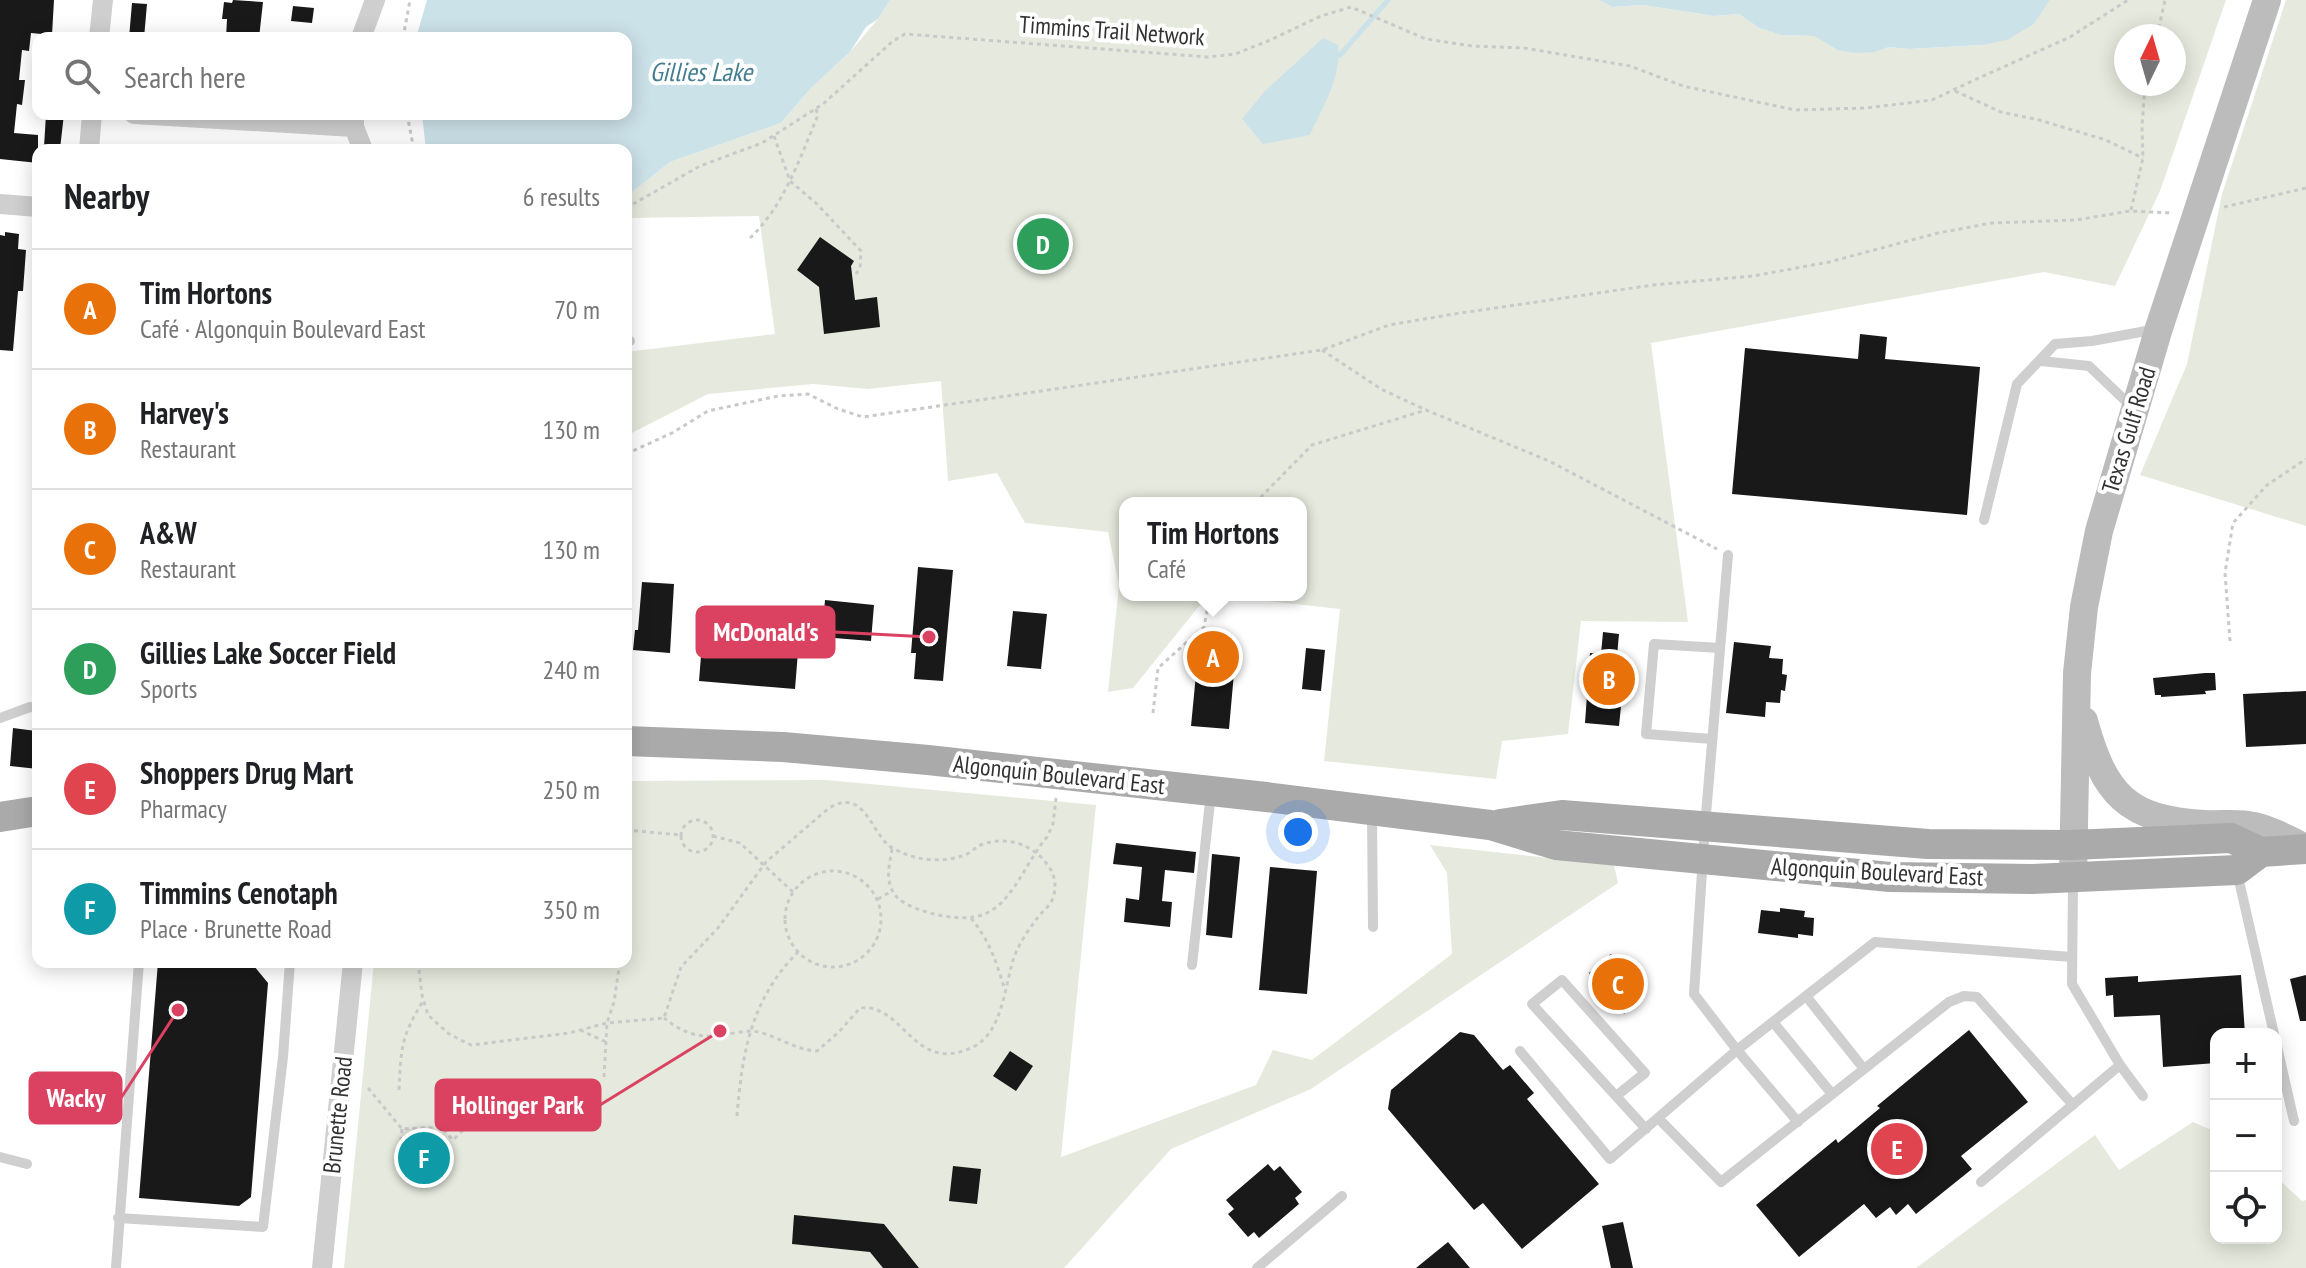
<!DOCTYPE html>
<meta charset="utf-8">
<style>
:root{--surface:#fff;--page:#f2f2f2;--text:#202124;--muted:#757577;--line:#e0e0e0;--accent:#0f766e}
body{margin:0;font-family:"PT Sans Narrow",sans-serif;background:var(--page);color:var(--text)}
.controls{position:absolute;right:24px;bottom:24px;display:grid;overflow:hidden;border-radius:16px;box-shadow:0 4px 20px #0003}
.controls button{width:72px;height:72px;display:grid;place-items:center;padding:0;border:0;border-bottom:2px solid var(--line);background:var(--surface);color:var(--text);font:40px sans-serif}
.compass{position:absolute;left:2114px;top:24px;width:72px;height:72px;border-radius:50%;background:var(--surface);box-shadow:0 4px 20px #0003;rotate:5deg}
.you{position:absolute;left:1298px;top:832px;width:28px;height:28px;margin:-20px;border:6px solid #fff;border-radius:50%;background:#1a73e8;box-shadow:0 0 0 12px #1a73e833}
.badge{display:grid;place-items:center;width:52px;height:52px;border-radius:50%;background:var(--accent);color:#fff;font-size:26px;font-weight:700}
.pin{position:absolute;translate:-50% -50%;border:4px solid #fff;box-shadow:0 2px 8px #0006}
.popup{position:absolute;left:1119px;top:497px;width:188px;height:104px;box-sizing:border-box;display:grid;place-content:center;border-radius:16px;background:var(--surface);filter:drop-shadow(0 2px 6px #0005);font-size:26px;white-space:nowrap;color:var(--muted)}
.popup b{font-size:30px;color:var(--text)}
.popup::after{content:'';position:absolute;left:50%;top:100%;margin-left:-16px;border:16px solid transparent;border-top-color:var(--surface)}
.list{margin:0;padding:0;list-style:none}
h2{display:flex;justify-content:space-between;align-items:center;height:104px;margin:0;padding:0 32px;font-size:34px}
h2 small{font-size:26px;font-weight:400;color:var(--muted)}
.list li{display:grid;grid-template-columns:52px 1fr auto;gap:24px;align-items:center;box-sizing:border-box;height:120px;padding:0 32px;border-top:2px solid var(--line)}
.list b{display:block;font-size:30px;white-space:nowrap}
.list p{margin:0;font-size:26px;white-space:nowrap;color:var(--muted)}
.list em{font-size:26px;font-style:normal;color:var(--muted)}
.icon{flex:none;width:44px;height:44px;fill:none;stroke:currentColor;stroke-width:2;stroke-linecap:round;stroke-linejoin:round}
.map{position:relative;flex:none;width:2306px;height:1268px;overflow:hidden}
.search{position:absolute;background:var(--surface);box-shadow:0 4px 20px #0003;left:32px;top:32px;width:600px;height:88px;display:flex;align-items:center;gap:20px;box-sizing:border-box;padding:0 28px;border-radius:16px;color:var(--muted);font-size:30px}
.panel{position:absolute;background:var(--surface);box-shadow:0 4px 20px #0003;left:32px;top:144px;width:600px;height:824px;border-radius:16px}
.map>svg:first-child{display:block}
</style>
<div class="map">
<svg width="2306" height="1268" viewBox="0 0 2306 1268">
<rect width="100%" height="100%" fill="#fff"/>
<path fill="#e6eade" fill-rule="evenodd" d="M890,0H1599L1612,7L1643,5L1714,16L1739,14L1759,28L1782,35L1814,36L1837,50L1888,47L1909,49L1982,45L2034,24L2050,0H2226L2160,191L2115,286L2044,272L1651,343L1688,622L1581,621L1568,734L1502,741L1496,779L1324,761L1340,609L1212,595H1301V503H1125V595H1208L1133,688L1108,692L1119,585L1108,532L1025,523L997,473L948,481L941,381L868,389L813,384L708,394L626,436V352L775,334L759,216L628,218L626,221V197L670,162L781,123L811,88L850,52L878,19ZM2126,36H2174V84H2126Z
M2286,0H2306V526L2140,475L2187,364L2222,194Z
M826,780L1096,805L1061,1157L1256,1085L1273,1050L1312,1060L1452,954L1447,873L1430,845L1614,865L1618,883L1311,1089L1171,1149L1064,1268H344L374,962H626V781Z
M2193,1122L2216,1132V1238H2276V1177L2302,1201L2306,1200V1268H1916L2095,1135L2119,1170Z"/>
<path fill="#cce2e9" d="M427,0H890L878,19L866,27L850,52L811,88L781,123L670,162L626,197V150H426L422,114H626V38H416Z
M1599,0H2050L2034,24L2007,40L1982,45L1909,49L1888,47L1875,52L1856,53L1837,50L1814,36L1781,35L1759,28L1739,14L1714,16L1643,5L1612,7Z
M1323,38L1338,45C1342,77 1323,106 1310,135L1263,144L1242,119L1265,91Z"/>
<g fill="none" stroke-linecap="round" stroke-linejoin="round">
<path stroke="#cce2e9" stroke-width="5" d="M1340,55L1388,0"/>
</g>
<path fill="#191919" d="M0,0H54L52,35L31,33L29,51L22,50L19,80H25L22,105L17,104L14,133L38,135V163L0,159Z
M233,0L263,2L259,38H226L227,19H222L224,2L232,3Z
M132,3L147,4L144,38H129Z
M293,6L314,8L312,23L291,21Z
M46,114H64L60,149L44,147Z
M5,232L19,234L18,249L26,250L23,291H18L13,351L0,350V235L5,236Z
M820,237L854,261L851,266L855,300L877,297L880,327L824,334L819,287L797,270Z
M1860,334L1887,337L1885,359L1980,367L1967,515L1732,494L1745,348L1858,359Z
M918,567L953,570L943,681L914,679L916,653H911Z
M642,582L674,584L670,653L633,650L635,630H638Z
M825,600L874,605L871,641L822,637Z
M1013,611L1047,614L1041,669L1007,666Z
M704,618L800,627L795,689L699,681Z
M1603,632L1619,634L1617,656L1626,657L1619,726L1585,723L1590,653L1601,654Z
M1734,642L1771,646L1769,658L1783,659L1782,674L1787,675L1785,691L1781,690L1780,703L1766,702L1765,717L1726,713Z
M1192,646L1236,650L1229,729L1191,726L1197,664H1190Z
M1306,648L1325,650L1321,691L1302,689Z
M2205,673H2215L2216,690L2205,691L2206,694L2161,697V695H2155L2153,678Z
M2306,691V744L2246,747L2243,694Z
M13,728L36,731L34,752L38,753V769L10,766Z
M1116,843L1196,852L1194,873L1165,870L1162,901L1172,902L1170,927L1124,922L1126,898L1139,900L1142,867L1113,864Z
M1212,854L1240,857L1232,938L1206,935Z
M1270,867L1317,871L1307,994L1259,990Z
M1780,908L1805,911L1804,917L1814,918L1813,936L1798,934V938L1758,933L1761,910L1780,912Z
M1611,954L1646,995L1624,1014L1589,973Z
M158,962H213L254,966L268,983L251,1197L239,1206L139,1198Z
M2241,975L2245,1034H2216V1063L2163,1067L2160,1015L2114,1017L2113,995L2106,996L2105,978L2138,976V982Z
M2306,975V1021H2300L2290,979Z
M1969,1030L2028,1102L1961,1156L1972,1169L1916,1214L1908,1204L1896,1215L1890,1207L1876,1218L1864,1204L1799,1257L1756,1205L1836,1139L1838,1143L1880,1108L1877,1106Z
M1460,1032L1474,1035L1503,1070L1510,1065L1534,1093L1527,1099L1599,1184L1522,1249L1483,1203L1474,1210L1388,1109L1391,1090Z
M1010,1051L1033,1066L1016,1091L993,1076Z
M1268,1164L1274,1171L1280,1166L1302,1192L1295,1198L1299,1204L1259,1238L1254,1232L1248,1237L1228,1214L1234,1209L1226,1200Z
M953,1166L981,1169L977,1204L949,1201Z
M794,1215L884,1224L919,1268H883L870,1252L792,1244Z
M1623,1222L1633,1268H1611L1602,1226Z
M1448,1242L1470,1268H1416Z"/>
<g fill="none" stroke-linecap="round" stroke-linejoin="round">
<path stroke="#c9c9c9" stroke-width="3" stroke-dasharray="4 4" stroke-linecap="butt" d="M2157,36L2165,0
M403,38L410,0
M1955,91L2001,112L2039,120L2106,140L2143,158
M407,114L414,150
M774,136L790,181L817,204L861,251L860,268L856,274
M2224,207L2306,188
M626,208L700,166L762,143L823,104L893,41L905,34L1208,57L1235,54L1268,41L1321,16L1351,7L1426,39L1472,46L1524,48L1630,66L1683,86L1795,110L1866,108L1932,100L1970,82L2070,37L2128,0
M2131,210L2143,158L2142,127L2145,84
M626,217L630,249
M750,238C784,206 800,158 818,115L816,109
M1322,350L1381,389L1426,410
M626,454L672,433L708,411L778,396L808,394L838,409L863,417L1322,350L1389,325L1454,314L1653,285L1753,276L1829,262L1938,233L1992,223L2076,220L2130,211L2173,213
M1255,503L1312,445L1426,410L1549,461L1717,549
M2230,641L2225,573L2233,523L2267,485L2306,459
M1153,713L1158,668L1204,627L1210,595
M681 836a16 16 0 1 1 32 0a16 16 0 1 1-32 0Z
M626,830L681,835
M713,836L740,843L793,892
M892,849C890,863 885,878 893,892C902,910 954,921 973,917C983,916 994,910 1001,903C1020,884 1030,857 1047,837L1053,824L1056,798
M785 919a48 48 0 1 1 96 0a48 48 0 1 1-96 0Z
M626,895V896
M878,899L892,891
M626,917L628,928L626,936
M971,918C990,942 996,961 1005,990
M418,962L422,995L428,1015L449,1034L471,1045L569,1033L607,1023L664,1018L681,967L718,928L766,862L829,808C862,788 870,827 887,844C891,848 898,851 903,853C919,861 945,862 962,856C970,854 975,847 983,844C1007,836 1032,844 1047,864C1055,874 1057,886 1053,898C1050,906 1043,911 1038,917C1028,931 1016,947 1012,964C1004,992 1001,1035 971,1048C913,1074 904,1003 860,1008L839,1032L817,1051C793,1050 776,1034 752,1031C744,1031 735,1033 727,1034C700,1039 686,1035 664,1018
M580,1030L606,1042
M604,1077L607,1023L614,1002L620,962
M368,1088L402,1129L441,1127L453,1140L476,1117L478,1094
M399,1090C401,1048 401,1037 423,1001
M737,1116C742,1053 751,999 798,952
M402,1129L398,1166L411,1181"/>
<path stroke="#cfcfcf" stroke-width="10" d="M626,341H630
M2041,361L2089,366L2133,408
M1984,520L2017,384L2055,344L2092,341L2157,329
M1728,555L1705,826L1694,994L1737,1050L1875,942L2072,957
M0,718L30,707L38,708
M1712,739L1646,734L1654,644L1720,648
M1372,812L1373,927
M2237,872L2274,1034
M2073,882L2072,984L2120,1065L2143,1096
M1192,965L1211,793
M1806,996L1864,1069
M1773,1022L1832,1094
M2276,1042L2294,1121
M1520,1051L1610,1159L1737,1050L1798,1122
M1616,1096L1645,1073L1562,980L1532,1004L1646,1129
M1658,1118L1721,1182L1949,1002L1964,996L1977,997L2073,1105
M0,1157L27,1164
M1981,1182L2120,1065
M118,1218L263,1227L283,1057L290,962
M116,1268L139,962
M1257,1268L1342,1196"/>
<path stroke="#cfcfcf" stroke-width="20" d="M99,38L103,0
M361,38L375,0
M134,114L354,127
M354,116V127L363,150
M89,150L92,114
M0,204L38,207
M322,1268L353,962"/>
<path stroke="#bcbcbc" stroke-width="28" d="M2084,721C2104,794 2127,820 2204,824C2221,825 2238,822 2254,826C2273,830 2289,840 2306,848
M2073,876L2077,673L2084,607L2099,531L2159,328L2267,0"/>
<path stroke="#aaa" stroke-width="30" d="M626,741L783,747L928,760L1266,797L1490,825L1556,845L1890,877L2032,879L2237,870L2261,852
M0,817L38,811
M1500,824L1562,815L1928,844L2072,845L2231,838L2261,852L2306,849"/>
</g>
<g text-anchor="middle" stroke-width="8" stroke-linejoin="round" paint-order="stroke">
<g font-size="24" fill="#323232" stroke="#fff">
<text transform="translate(1112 31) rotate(4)" y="8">Timmins Trail Network</text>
<text transform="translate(2129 430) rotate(-73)" y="8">Texas Gulf Road</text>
<text transform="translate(1059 775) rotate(6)" y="8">Algonquin Boulevard East</text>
<text transform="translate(1877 872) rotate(3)" y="8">Algonquin Boulevard East</text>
<text transform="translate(338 1115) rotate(-84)" y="8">Brunette Road</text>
</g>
<g font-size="26" font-style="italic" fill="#447d90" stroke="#fff">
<text x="701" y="81">Gillies Lake</text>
</g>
</g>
<path fill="none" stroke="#db4262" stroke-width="3" d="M929 637L834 632M178 1010L121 1098M720 1031L600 1105"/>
<g fill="#db4262" stroke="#fff" stroke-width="3">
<circle cx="929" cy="637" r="8"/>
<circle cx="178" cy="1010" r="8"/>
<circle cx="720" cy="1031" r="8"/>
</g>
<g fill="#db4262" stroke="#db4262" stroke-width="3">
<rect x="697" y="607" width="137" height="50" rx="8"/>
<rect x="30" y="1073" width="91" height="50" rx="8"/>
<rect x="436" y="1080" width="164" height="50" rx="8"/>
</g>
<g font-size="26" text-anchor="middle" font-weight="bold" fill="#fff">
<text x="766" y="641">McDonald's</text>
<text x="76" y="1107">Wacky</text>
<text x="518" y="1114">Hollinger Park</text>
</g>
</svg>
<div class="controls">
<button>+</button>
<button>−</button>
<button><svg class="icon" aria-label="locate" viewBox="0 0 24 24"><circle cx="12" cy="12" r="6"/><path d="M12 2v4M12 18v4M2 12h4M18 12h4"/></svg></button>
</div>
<svg class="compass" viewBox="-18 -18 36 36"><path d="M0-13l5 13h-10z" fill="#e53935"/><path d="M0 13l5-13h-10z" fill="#757577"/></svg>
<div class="you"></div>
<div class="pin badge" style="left:1213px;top:657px;background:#e8710a">A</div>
<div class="popup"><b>Tim Hortons</b>Café</div>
<div class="pin badge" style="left:1609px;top:679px;background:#e8710a">B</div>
<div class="pin badge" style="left:1618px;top:984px;background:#e8710a">C</div>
<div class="pin badge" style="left:1043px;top:244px;background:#2e9e5b">D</div>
<div class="pin badge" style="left:1897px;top:1149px;background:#e0444e">E</div>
<div class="pin badge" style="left:424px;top:1158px;background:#0f9aa8">F</div>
<div class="search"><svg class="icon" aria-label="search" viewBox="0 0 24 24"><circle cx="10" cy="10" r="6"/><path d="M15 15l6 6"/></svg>Search here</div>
<section class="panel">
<h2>Nearby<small>6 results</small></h2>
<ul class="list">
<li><span class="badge" style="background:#e8710a">A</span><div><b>Tim Hortons</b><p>Café · Algonquin Boulevard East</p></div><em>70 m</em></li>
<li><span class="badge" style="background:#e8710a">B</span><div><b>Harvey's</b><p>Restaurant</p></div><em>130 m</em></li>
<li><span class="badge" style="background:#e8710a">C</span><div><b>A&amp;W</b><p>Restaurant</p></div><em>130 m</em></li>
<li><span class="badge" style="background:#2e9e5b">D</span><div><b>Gillies Lake Soccer Field</b><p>Sports</p></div><em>240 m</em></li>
<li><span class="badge" style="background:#e0444e">E</span><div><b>Shoppers Drug Mart</b><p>Pharmacy</p></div><em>250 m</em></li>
<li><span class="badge" style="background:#0f9aa8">F</span><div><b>Timmins Cenotaph</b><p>Place · Brunette Road</p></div><em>350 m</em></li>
</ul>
</section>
</div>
